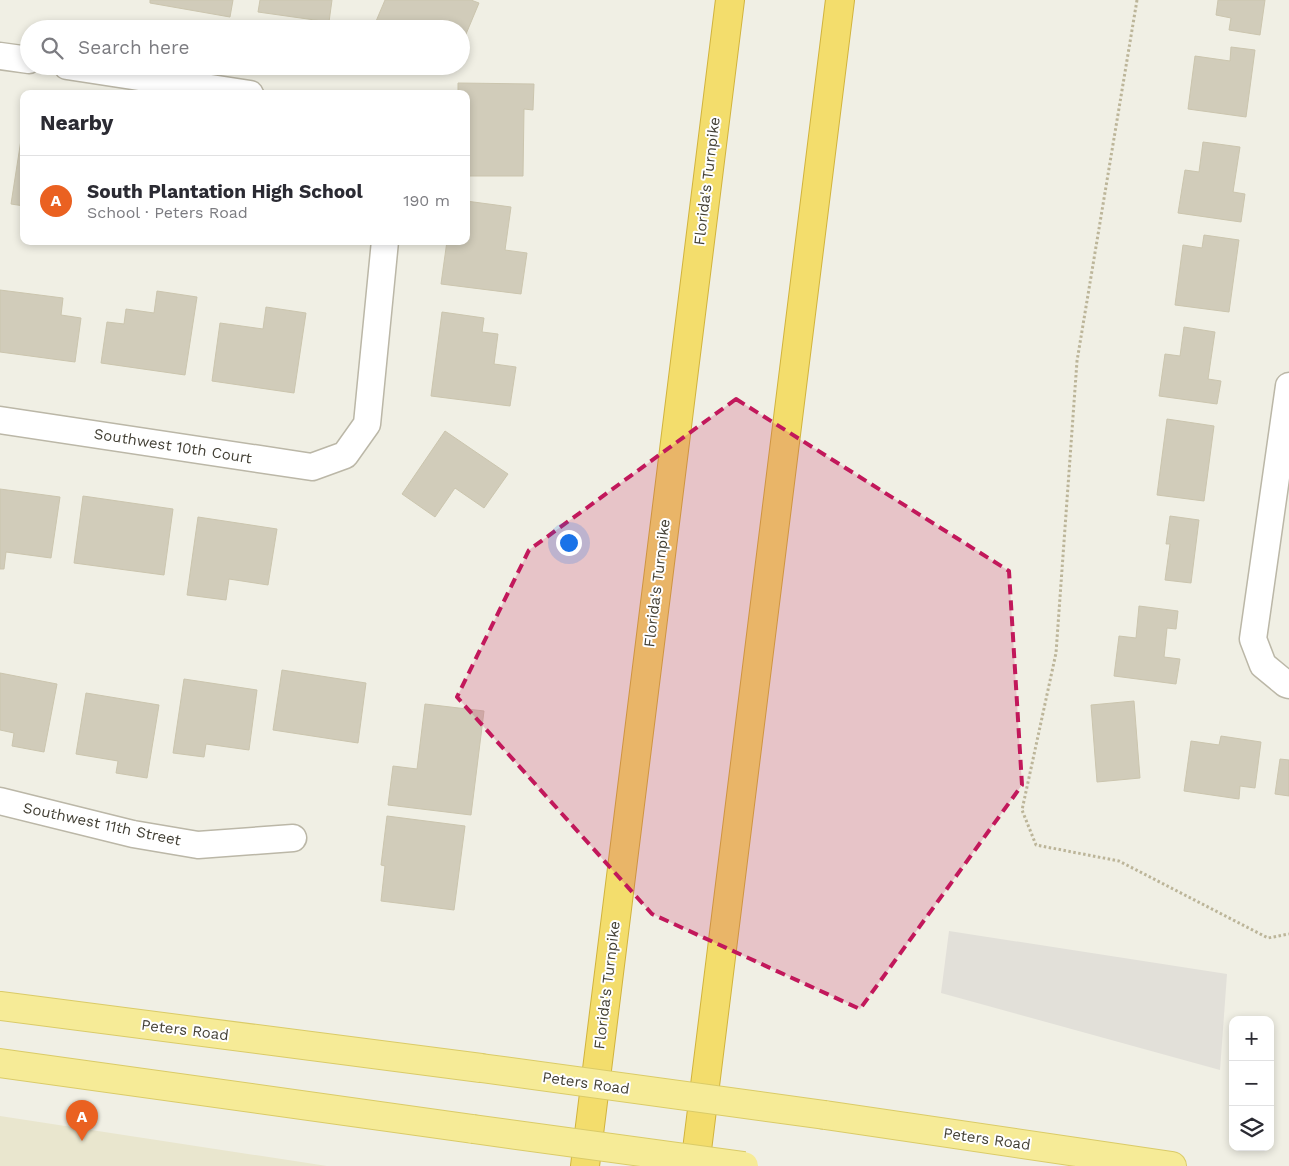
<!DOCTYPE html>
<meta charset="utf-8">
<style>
:root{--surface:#fff;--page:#f2f2f3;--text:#2b2b33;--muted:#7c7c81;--line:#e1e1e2;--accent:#ea6121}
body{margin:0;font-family:"Work Sans",sans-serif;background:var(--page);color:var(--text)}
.controls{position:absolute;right:15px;bottom:15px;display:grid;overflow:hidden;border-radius:10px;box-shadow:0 2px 8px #0003}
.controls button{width:45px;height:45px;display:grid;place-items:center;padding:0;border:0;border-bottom:1px solid var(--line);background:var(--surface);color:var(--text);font:25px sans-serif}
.you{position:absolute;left:568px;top:542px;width:18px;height:18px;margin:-12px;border:4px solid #fff;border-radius:50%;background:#1a73e8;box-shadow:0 0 0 8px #1a73e833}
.badge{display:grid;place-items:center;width:32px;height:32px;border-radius:50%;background:var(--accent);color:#fff;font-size:16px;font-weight:700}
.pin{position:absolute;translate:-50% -41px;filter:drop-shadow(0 1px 2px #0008)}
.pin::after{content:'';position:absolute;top:26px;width:18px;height:15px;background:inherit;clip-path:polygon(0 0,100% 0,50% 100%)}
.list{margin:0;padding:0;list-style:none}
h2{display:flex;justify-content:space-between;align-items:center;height:65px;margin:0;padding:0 20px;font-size:21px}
h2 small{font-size:16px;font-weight:400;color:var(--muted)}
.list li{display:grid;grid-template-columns:32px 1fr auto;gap:15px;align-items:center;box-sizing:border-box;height:90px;padding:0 20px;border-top:1px solid var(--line)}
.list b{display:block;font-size:19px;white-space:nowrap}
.list p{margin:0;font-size:16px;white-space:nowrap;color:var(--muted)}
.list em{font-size:16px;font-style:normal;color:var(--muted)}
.icon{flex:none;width:28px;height:28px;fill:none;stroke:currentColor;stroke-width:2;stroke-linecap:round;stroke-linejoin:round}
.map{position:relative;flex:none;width:1289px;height:1166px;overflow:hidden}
.search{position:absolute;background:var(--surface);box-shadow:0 2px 8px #0003;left:20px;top:20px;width:450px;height:55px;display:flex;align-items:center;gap:12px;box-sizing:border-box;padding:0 18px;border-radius:28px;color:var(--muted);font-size:19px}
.panel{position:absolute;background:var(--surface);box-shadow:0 2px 8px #0003;left:20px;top:90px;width:450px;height:155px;border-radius:10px}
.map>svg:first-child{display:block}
</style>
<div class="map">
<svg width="1289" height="1166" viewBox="0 0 1289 1166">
<rect width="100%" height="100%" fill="#f0efe4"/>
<path fill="#e2e0d9" d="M949,931L1227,974L1220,1070L941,993Z"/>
<path fill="#e9e6ce" d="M0,1116L327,1166H0Z"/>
<path fill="#d1ccba" stroke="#cbc5ae" d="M150,0H233L230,17L150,3Z
M260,0H332L329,22L258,12Z
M385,0H471L479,3L461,46V29H380L374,26Z
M1218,0H1265L1260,35L1229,30L1231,18L1216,15Z
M1231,47L1255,50L1246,117L1188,109L1195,56L1230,61Z
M458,83L534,84L533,110L524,109L523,176H466V94H458Z
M23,127H24V206L11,204Z
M1203,142L1240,147L1233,192L1245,194L1241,222L1178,213L1185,170L1199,172Z
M466,201L511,207L505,250L527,253L521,294L441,284L447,241H466Z
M1204,235L1239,240L1229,312L1175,305L1183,245L1202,248Z
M0,290L63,298L61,315L81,318L75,362L0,352Z
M157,291L197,297L185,375L101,363L107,322L124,324L126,309L154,313Z
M266,307L306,313L294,393L212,381L220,323L263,329Z
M442,312L484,318L482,332L498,334L494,364L516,367L510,406L431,396Z
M1184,327L1215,332L1208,379L1221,381L1217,404L1159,396L1165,354L1180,356Z
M1167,419L1214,426L1204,501L1157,495Z
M445,431L508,474L484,508L455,488L435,517L402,494Z
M0,489L60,497L51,558L6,552L4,569H0Z
M83,496L173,509L164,575L74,563Z
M1170,516L1199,520L1191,583L1165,580L1170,544H1166Z
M198,517L277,529L268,585L229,579L226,600L187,595Z
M1139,606L1178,611L1176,629L1167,628L1164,657L1180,659L1176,684L1114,676L1119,636L1136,638Z
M282,670L366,683L358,743L273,730Z
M0,673L57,684L44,752L12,746L14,733L0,730Z
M184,679L257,690L249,750L206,744L204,757L173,753Z
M86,693L159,705L147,778L116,773L118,761L76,754Z
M1134,701L1140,778L1097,782L1091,705Z
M425,704L484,711L471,815L388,805L393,766L417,769Z
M1221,736L1261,742L1255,788L1240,786L1239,799L1184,791L1191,741L1219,745Z
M1280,759L1289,760V796L1275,794Z
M387,816L465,826L454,910L381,901L385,866L381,865Z"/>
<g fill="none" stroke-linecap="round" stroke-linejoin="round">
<g stroke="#bbb7a7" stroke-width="29">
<path id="minor" d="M0,56L29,60
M67,66L250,94
M1289,386L1253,639L1263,665L1286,684L1289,685
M0,420L312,467L345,455L367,424L385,241
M0,801L133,834L198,845L293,838"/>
</g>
<g stroke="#dacb68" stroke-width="30">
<path id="major" d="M0,1006L481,1068
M0,1063L473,1129
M825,1115L1172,1166"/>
</g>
<g stroke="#d1b33d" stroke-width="30">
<path id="highway" d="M585,1166L730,0
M695,1166L840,0"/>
</g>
<path stroke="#bcb599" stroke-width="3" stroke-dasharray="2.5 2.5" stroke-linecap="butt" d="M1137,0L1077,361L1056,653L1022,810L1036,845L1119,861L1268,938L1289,934"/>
<use href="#minor" stroke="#fff" stroke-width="26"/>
<use href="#major" stroke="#f6eb97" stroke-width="28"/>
<use href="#highway" stroke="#f3dd6c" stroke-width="28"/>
<g stroke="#dacb68" stroke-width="30" stroke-linecap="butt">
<path id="major-bridge" d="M481,1068L825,1115
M473,1129L744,1166"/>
</g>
<use href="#major-bridge" stroke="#f6eb97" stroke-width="28"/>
</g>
<path fill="#c2185b" fill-opacity="0.2" stroke="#c2185b" stroke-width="4" stroke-dasharray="10 6" stroke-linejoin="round" d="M736,399L1009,571L1022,785L860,1009L652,914L457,697L529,550Z"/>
<g text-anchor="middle" stroke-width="4" stroke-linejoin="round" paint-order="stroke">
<g font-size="15" fill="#423f34" stroke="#fff">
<text transform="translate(707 181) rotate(-83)" y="5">Florida's Turnpike</text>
<text transform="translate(173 446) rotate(9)" y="5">Southwest 10th Court</text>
<text transform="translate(657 583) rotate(-83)" y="5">Florida's Turnpike</text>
<text transform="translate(102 824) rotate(12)" y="5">Southwest 11th Street</text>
<text transform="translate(607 985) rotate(-83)" y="5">Florida's Turnpike</text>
<text transform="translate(185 1030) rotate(7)" y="5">Peters Road</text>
<text transform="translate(586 1083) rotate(8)" y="5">Peters Road</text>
<text transform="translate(987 1139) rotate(8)" y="5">Peters Road</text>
</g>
</g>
</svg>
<div class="controls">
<button>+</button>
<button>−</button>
<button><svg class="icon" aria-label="layers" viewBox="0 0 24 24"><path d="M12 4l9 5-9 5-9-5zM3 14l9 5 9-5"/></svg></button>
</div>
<div class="you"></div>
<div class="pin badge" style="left:82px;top:1141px">A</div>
<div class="search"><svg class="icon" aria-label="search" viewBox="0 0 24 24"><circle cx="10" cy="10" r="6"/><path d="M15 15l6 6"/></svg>Search here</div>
<section class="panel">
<h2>Nearby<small></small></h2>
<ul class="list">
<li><span class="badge">A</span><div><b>South Plantation High School</b><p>School · Peters Road</p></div><em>190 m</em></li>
</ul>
</section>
</div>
